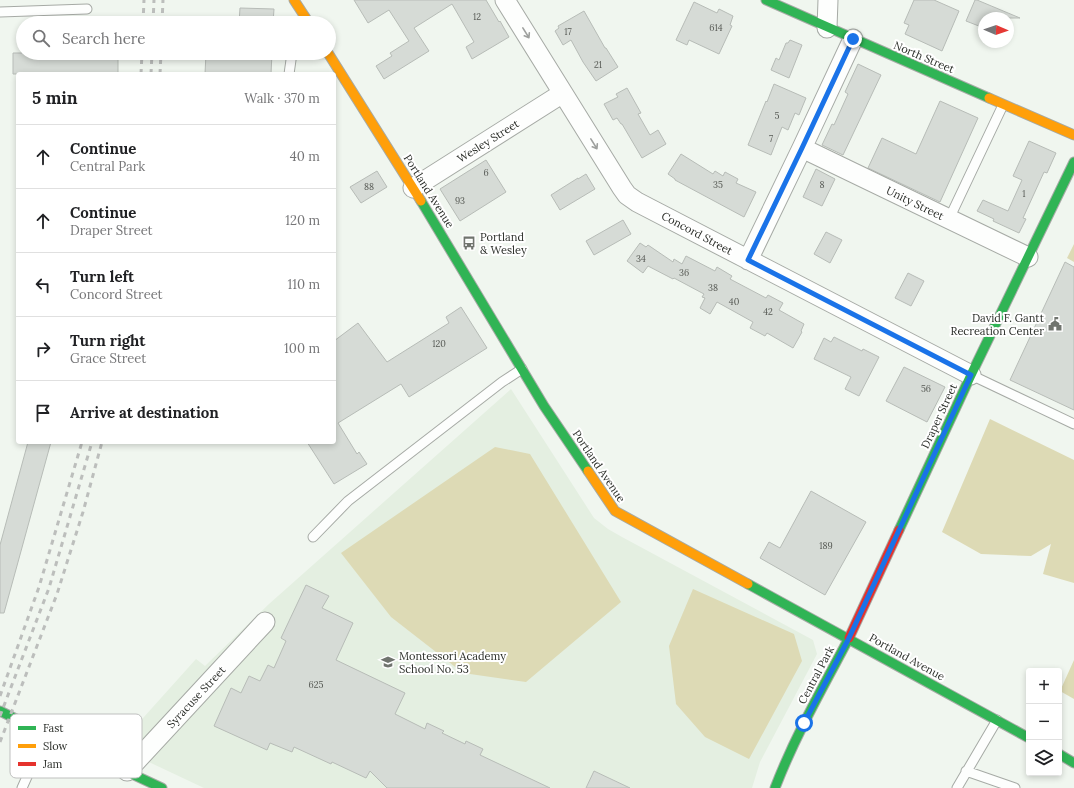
<!DOCTYPE html>
<meta charset="utf-8">
<style>
:root{--surface:#fff;--page:#f6f6f6;--text:#202124;--muted:#757577;--line:#e0e0e0}
body{margin:0;font-family:Lora,serif;background:var(--page);color:var(--text)}
.controls{position:absolute;right:12px;bottom:12px;display:grid;overflow:hidden;border-radius:4px;box-shadow:0 2px 6px #0003}
.controls button{width:36px;height:36px;display:grid;place-items:center;padding:0;border:0;border-bottom:1px solid var(--line);background:var(--surface);color:var(--text);font:20px sans-serif}
.compass{position:absolute;left:978px;top:12px;width:36px;height:36px;border-radius:50%;background:var(--surface);box-shadow:0 2px 6px #0003;rotate:92deg}
.stop{position:absolute;width:12px;height:12px;margin:-9px;border:3px solid #1a73e8;border-radius:50%;background:#fff}
.stop.end{background:#1a73e8;border-color:#fff;box-shadow:0 1px 4px #0008}
.list{margin:0;padding:0;list-style:none}
h2{display:flex;justify-content:space-between;align-items:center;height:52px;margin:0;padding:0 16px;font-size:17px}
h2 small{font-size:13px;font-weight:400;color:var(--muted)}
.list li{display:grid;grid-template-columns:26px 1fr auto;gap:12px;align-items:center;box-sizing:border-box;height:64px;padding:0 16px;border-top:1px solid var(--line)}
.list b{display:block;font-size:15px;white-space:nowrap}
.list p{margin:0;font-size:13px;white-space:nowrap;color:var(--muted)}
.list em{font-size:13px;font-style:normal;color:var(--muted)}
.icon{flex:none;width:22px;height:22px;fill:none;stroke:currentColor;stroke-width:2;stroke-linecap:round;stroke-linejoin:round}
.map{position:relative;flex:none;width:1074px;height:788px;overflow:hidden}
.search{position:absolute;background:var(--surface);box-shadow:0 2px 6px #0003;left:16px;top:16px;width:320px;height:44px;display:flex;align-items:center;gap:10px;box-sizing:border-box;padding:0 14px;border-radius:22px;color:var(--muted);font-size:15px}
.panel{position:absolute;background:var(--surface);box-shadow:0 2px 6px #0003;left:16px;top:72px;width:320px;height:372px;border-radius:4px}
.map>svg:first-child{display:block}
</style>
<div class="map">
<svg width="1074" height="788" viewBox="0 0 1074 788">
<rect width="100%" height="100%" fill="#f0f6ef"/>
<path fill="#e4efe1" d="M511,389L594,518L608,529L622,537L813,640L817,654L760,762L752,788H204L117,747L196,659L205,666L269,604Z"/>
<path fill="#dddab5" d="M1074,244V262L1067,258Z
M990,419L1074,460V583L1043,574L1051,544L1031,556L981,554L942,532Z
M495,447L530,454L621,602L526,682L463,673L391,617L341,553Z
M693,589L794,634L802,661L749,759L705,737L676,704L669,646Z
M1074,660V699L1060,691Z"/>
<path fill="#d6dbd6" stroke="#b7bcb7" d="M354,0H486L499,22L500,21L509,37L472,59L466,47L474,42L452,4L414,28L429,51L384,79L376,66L392,56L390,53L409,41L389,10L368,23Z
M914,0H934L959,11L942,51L905,34L909,25L904,23Z
M975,0H977L1020,18H984V28L966,21Z
M694,2L717,13L719,9L733,16L730,25L732,26L719,54L689,40L687,45L676,40Z
M240,8L274,9L273,23H239Z
M584,11L605,48H606L618,67L596,81L583,62L571,40L563,45L555,31L559,28L558,26Z
M790,40L802,45L789,78L771,70L776,58L779,60L786,43H788Z
M13,53H118V74H13Z
M206,53H272L271,74H205Z
M858,64L881,75L843,155L822,145L832,124L834,125L848,94L845,92Z
M774,84L806,98L799,115L795,113L788,130L782,127L771,155L748,145L766,101L767,102Z
M627,88L641,113L638,114L650,135L658,130L666,144L642,158L622,124H621L617,118L613,120L604,104L618,97L616,94Z
M940,101L978,118L940,202L868,168L882,138L916,154Z
M1029,141L1056,153L1047,173L1044,172L1023,218L1026,219L1019,233L993,221L994,219L977,211L983,200L1008,211L1022,180L1013,176Z
M681,154L713,174L715,171L723,176L725,172L738,179L736,183L756,192L744,217L675,180V179L668,174Z
M486,160L506,192L460,221L440,189Z
M816,169L835,179L822,206L803,197Z
M377,171L387,187L361,203L350,187Z
M586,174L595,189L560,210L551,195L578,178V179Z
M623,220L631,234L594,255L586,241Z
M826,232L842,240L830,263L814,254Z
M640,243L646,247L648,245L673,262L674,259L682,264L686,256L715,271L717,267L732,276L730,279L766,298L768,295L783,303L779,310L804,324L801,331L802,332L793,348L767,333L765,336L750,328L753,322L717,302L710,314L700,308L705,298L702,297L704,294L674,278L673,279L648,266L643,273L627,261Z
M1065,262L1074,267V410L1010,380Z
M908,273L924,281L911,306L895,298Z
M461,307L487,348L409,397L401,384L338,423L357,454L359,452L367,464L334,484L307,442H334V341L358,323L387,362L449,323L446,317Z
M834,337L862,351L863,349L879,357L859,396L845,389L851,377L814,359L824,338L831,342Z
M904,367L945,387L927,422L886,401Z
M28,442H51L4,613H0V545Z
M811,491L866,522L825,595L760,558L769,542L780,548Z
M306,585L329,596L322,608L353,623L336,660L405,693L395,714L425,729L427,723L444,731L442,733L465,744L466,741L483,749L480,755L550,788H387L370,771L366,778L332,762L331,764L294,747L292,752L270,743L267,750L214,726L231,688L241,693L249,676L260,681L268,665L274,668L286,641L281,638Z
M594,771L630,788H586Z"/>
<g fill="none" stroke-linecap="round" stroke-linejoin="round">
<g stroke="#a6aaa5" stroke-width="11">
<path id="lane" d="M0,12L87,9
M289,74L292,53
M949,219L1003,105
M971,375L1074,424
M313,537L348,501L502,382L522,369
M966,771L1015,788
M22,788L46,734
M957,788L997,720"/>
</g>
<g stroke="#a6aaa5" stroke-width="21">
<path id="street" d="M505,0L622,188L627,195L637,202L971,375
M827,28L828,0
M802,148L1028,257
M413,188L563,93
M748,260L802,148L853,39
M127,771L265,622"/>
</g>
<g stroke="#a6aaa5" stroke-width="11">
<path id="fast" d="M766,0L989,98
M421,201L544,406L588,471
M899,530L971,375L1074,162
M748,584L1029,738
M0,711L46,734L162,788
M1059,754L1074,763
M775,788C795,736 823,687 849,638"/>
</g>
<g stroke="#a6aaa5" stroke-width="11">
<path id="slow" d="M294,0L309,23
M328,53L421,201
M989,98L1074,135
M588,471L615,511L748,584"/>
</g>
<g stroke="#a6aaa5" stroke-width="11">
<path id="jam" d="M849,638L899,530"/>
</g>
<use href="#lane" stroke="#fdfefd" stroke-width="9"/>
<use href="#street" stroke="#fdfefd" stroke-width="19"/>
<use href="#fast" stroke="#30b455" stroke-width="9"/>
<use href="#slow" stroke="#ff9f0a" stroke-width="9"/>
<use href="#jam" stroke="#e5322d" stroke-width="9"/>
<path stroke="#bcbebc" stroke-width="3" stroke-dasharray="5 5" stroke-linecap="butt" d="M143,23L144,0
M153,23L154,0
M162,23L163,0
M141,74L142,53
M151,74L152,53
M160,74L161,53
M0,696L39,587L82,442
M0,716L49,588L92,442
M0,742L57,594L83,512L102,442"/>
</g>
<defs><path id="oneway-shaft" d="M-6 0H5M1.5-3L5.5 0L1.5 3" fill="none" stroke-width="1.6" stroke-linecap="round" stroke-linejoin="round"/></defs>
<g stroke="#9ea09e">
<use href="#oneway-shaft" transform="translate(526 33) rotate(58)"/>
<use href="#oneway-shaft" transform="translate(594 144) rotate(58)"/>
</g>
<g fill="none" stroke-linecap="round" stroke-linejoin="round">
<path stroke="#1a73e8" stroke-width="5" d="M804,723L849,638L971,375L748,260L802,148L853,39"/>
</g>
<defs>
<g id="bus-bare" transform="scale(1.08)"><path d="M-5-6H5V4H4V6H2V4H-2V6H-4V4H-5ZM-3.5-4V0h7V-4ZM-3.5 1.2v1.5H-2V1.2ZM2 1.2v1.5H3.5V1.2Z" fill="#70746e" stroke="#fff" stroke-width="2.5" paint-order="stroke"/></g>
<g id="civic-bare" transform="scale(1.08)"><path d="M-.6-6.5H3V-4.5H.6V-3L4-1V1h2V6H-6V1h2V-1L-.6-3ZM-1.2 2.5V6h2.4V2.5Z" fill="#70746e" stroke="#fff" stroke-width="2.5" paint-order="stroke"/></g>
<g id="school-bare" transform="scale(1.08)"><path d="M0-5L7-2L0 1L-7-2ZM-4 1L0 2.5L4 1V4Q0 6-4 4Z" fill="#70746e" stroke="#fff" stroke-width="2.5" paint-order="stroke"/></g>
</defs>
<g fill-rule="evenodd">
<use href="#bus-bare" x="469" y="243"/>
<use href="#civic-bare" x="1055" y="324"/>
<use href="#school-bare" x="388" y="662"/>
</g>
<g text-anchor="middle" stroke-width="4" stroke-linejoin="round" paint-order="stroke">
<g font-size="9" fill="#565954">
<text x="477" y="20">12</text>
<text x="716" y="31">614</text>
<text x="568" y="35">17</text>
<text x="598" y="68">21</text>
<text x="777" y="119">5</text>
<text x="771" y="142">7</text>
<text x="486" y="176">6</text>
<text x="718" y="188">35</text>
<text x="822" y="188">8</text>
<text x="369" y="190">88</text>
<text x="1024" y="197">1</text>
<text x="460" y="204">93</text>
<text x="641" y="262">34</text>
<text x="684" y="276">36</text>
<text x="713" y="291">38</text>
<text x="734" y="305">40</text>
<text x="768" y="315">42</text>
<text x="439" y="347">120</text>
<text x="926" y="392">56</text>
<text x="826" y="549">189</text>
<text x="316" y="688">625</text>
</g>
<g font-size="11" fill="#2b2e29" stroke="#fff">
<text transform="translate(924 57) rotate(23)" y="4">North Street</text>
<text transform="translate(488 141) rotate(-32)" y="4">Wesley Street</text>
<text transform="translate(429 191) rotate(58)" y="4">Portland Avenue</text>
<text transform="translate(915 203) rotate(26)" y="4">Unity Street</text>
<text transform="translate(697 233) rotate(28)" y="4">Concord Street</text>
<text transform="translate(939 416) rotate(-65)" y="4">Draper Street</text>
<text transform="translate(599 466) rotate(56)" y="4">Portland Avenue</text>
<text transform="translate(907 657) rotate(29)" y="4">Portland Avenue</text>
<text transform="translate(816 675) rotate(-62)" y="4">Central Park</text>
<text transform="translate(196 697) rotate(-47)" y="4">Syracuse Street</text>
</g>
<g font-size="11" fill="#2b2e29" stroke="#fff" text-anchor="start">
<text x="480" y="241">Portland<tspan x="480" dy="13">&amp; Wesley</tspan></text>
<text x="1044" y="322" text-anchor="end">David F. Gantt<tspan x="1044" dy="13">Recreation Center</tspan></text>
<text x="399" y="660">Montessori Academy<tspan x="399" dy="13">School No. 53</tspan></text>
</g>
</g>
<rect x="10" y="714" width="132" height="64" rx="6" fill="#fff" stroke="#bfc0bf" stroke-width="1"/>
<rect x="18" y="726" width="18" height="4" fill="#30b455"/>
<rect x="18" y="744" width="18" height="4" fill="#ff9f0a"/>
<rect x="18" y="762" width="18" height="4" fill="#e5322d"/>
<g font-size="11" fill="#2b2e29">
<text x="43" y="732">Fast</text>
<text x="43" y="750">Slow</text>
<text x="43" y="768">Jam</text>
</g>
</svg>
<div class="controls">
<button>+</button>
<button>−</button>
<button><svg class="icon" aria-label="layers" viewBox="0 0 24 24"><path d="M12 4l9 5-9 5-9-5zM3 14l9 5 9-5"/></svg></button>
</div>
<svg class="compass" viewBox="-18 -18 36 36"><path d="M0-13l5 13h-10z" fill="#e53935"/><path d="M0 13l5-13h-10z" fill="#757577"/></svg>
<div class="stop" style="left:804px;top:723px"></div>
<div class="stop end" style="left:853px;top:39px"></div>
<div class="search"><svg class="icon" aria-label="search" viewBox="0 0 24 24"><circle cx="10" cy="10" r="6"/><path d="M15 15l6 6"/></svg>Search here</div>
<section class="panel">
<h2>5 min<small>Walk · 370 m</small></h2>
<ul class="list">
<li><svg class="icon" aria-label="ahead" viewBox="0 0 24 24"><path d="M12 20V5M6 11l6-6 6 6"/></svg><div><b>Continue</b><p>Central Park</p></div><em>40 m</em></li>
<li><svg class="icon" aria-label="ahead" viewBox="0 0 24 24"><path d="M12 20V5M6 11l6-6 6 6"/></svg><div><b>Continue</b><p>Draper Street</p></div><em>120 m</em></li>
<li><svg class="icon" aria-label="left" viewBox="0 0 24 24"><path d="M17 20v-9H6M10 6l-5 5 5 5"/></svg><div><b>Turn left</b><p>Concord Street</p></div><em>110 m</em></li>
<li><svg class="icon" aria-label="right" viewBox="0 0 24 24"><path d="M7 20v-9h11M14 6l5 5-5 5"/></svg><div><b>Turn right</b><p>Grace Street</p></div><em>100 m</em></li>
<li><svg class="icon" aria-label="arrive" viewBox="0 0 24 24"><path d="M6 21V4h12l-3 4 3 4H6"/></svg><div><b>Arrive at destination</b></div></li>
</ul>
</section>
</div>
